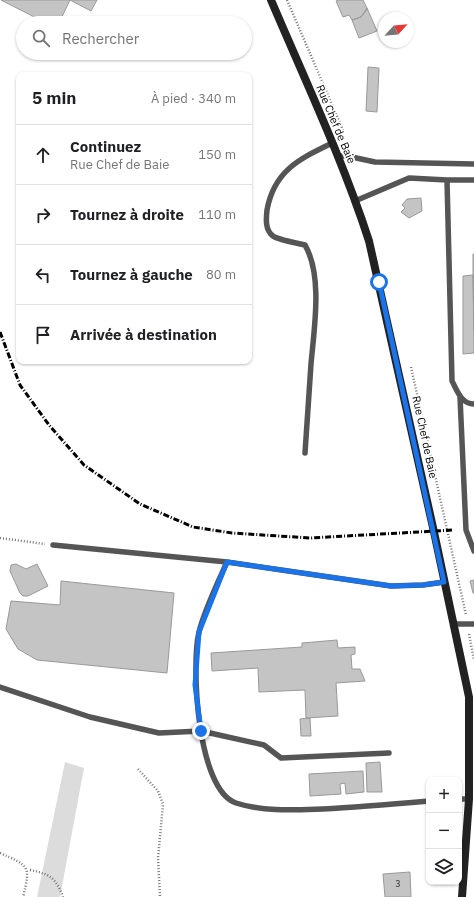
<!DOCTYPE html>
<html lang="fr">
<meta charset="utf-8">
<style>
:root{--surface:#fff;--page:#f2f2f2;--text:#202124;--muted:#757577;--line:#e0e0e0}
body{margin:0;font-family:"IBM Plex Sans",sans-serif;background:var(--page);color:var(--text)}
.controls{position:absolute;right:12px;bottom:12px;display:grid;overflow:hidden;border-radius:8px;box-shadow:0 1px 3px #0004}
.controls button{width:36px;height:36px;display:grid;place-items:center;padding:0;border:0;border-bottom:1px solid var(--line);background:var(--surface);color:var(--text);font:20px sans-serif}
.compass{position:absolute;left:378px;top:12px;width:36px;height:36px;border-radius:50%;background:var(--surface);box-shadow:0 1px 3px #0004;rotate:64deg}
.stop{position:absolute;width:12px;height:12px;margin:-9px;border:3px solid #1a73e8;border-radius:50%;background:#fff}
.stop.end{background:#1a73e8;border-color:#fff;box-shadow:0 1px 4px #0008}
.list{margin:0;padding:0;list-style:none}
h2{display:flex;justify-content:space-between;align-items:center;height:52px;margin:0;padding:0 16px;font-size:17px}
h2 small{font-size:13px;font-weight:400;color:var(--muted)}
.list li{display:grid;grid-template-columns:26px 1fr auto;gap:12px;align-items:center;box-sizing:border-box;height:60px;padding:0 16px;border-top:1px solid var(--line)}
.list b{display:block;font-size:15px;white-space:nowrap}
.list p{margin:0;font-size:13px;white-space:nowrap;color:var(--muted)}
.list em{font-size:13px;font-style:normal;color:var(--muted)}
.icon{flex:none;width:22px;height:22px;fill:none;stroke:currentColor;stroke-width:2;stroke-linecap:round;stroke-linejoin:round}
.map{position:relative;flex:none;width:474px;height:897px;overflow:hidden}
.search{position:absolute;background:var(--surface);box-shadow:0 1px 3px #0004;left:16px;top:16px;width:236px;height:44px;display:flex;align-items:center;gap:10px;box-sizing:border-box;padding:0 14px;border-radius:22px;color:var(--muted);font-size:15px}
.panel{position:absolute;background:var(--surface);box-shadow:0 1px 3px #0004;left:16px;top:72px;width:236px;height:292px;border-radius:8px}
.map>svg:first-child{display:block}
</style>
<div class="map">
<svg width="474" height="897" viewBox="0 0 474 897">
<rect width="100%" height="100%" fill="#fff"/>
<path fill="#dcdcdc" d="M65,762L84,768L60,897H37Z"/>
<path fill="#c4c4c4" stroke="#999" d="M1,0H97L91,11L70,0L59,23H46Z
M338,0H363L367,8L366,11L361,17L352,20L349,15L343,17L336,1Z
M367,8L377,31L359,38L352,20L361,17Z
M368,67L379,68L377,112L366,111Z
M421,198L422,211L409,218L401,212L405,208L402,205L407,199Z
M473,254H474V331L473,275Z
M473,275L474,353L463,354V276Z
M16,564L26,569L37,564L48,586L28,596H23L20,593L10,571L11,565Z
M474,580V593H473L470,581Z
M61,581L174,593L167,673L37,660L18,649L6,629L11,601L60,605Z
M337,640L338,648L355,647V654L351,655L352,669H360L365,681L336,683L338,716L306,718L305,690L259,692L258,668L212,671L211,653L302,647V643Z
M310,718L311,736H301L300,719Z
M380,762L382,792H367L366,763Z
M363,771L364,792L346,794L345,783L340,784L341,794L310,796L309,774Z
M410,872L411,897H385L383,874Z"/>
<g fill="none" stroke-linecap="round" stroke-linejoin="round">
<path stroke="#777" stroke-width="2.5" stroke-dasharray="1 2" stroke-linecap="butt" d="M287,0L343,130
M411,367L466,615
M0,538L45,544
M469,634L474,660
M138,769L158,791L163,804L158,858L160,897
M0,853C29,866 31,865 23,897
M30,870C50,874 56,878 63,897"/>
<path stroke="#555" stroke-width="5.5" d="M337,156H347L375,162L474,164
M447,180L452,381C457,390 461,404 474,404
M355,201L409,178L447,180H474
M460,397L466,530L474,551
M305,453C307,423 309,393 311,364C314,329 323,276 305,245C298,243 278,240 273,236C265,230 266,219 267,210C274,171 299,159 332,143
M53,545L227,562L391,586L423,585L444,582
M227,562C218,582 204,611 199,632C191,665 197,790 236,803C264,812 294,810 323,809C359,807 394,804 429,801
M454,624H474
M0,687L90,717L159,733L201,731L264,745L281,758L389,753
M459,799H469"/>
<path stroke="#222" stroke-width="8" d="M271,0C305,80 342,158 369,241L434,532L469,697V799L462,897"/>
<path stroke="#000" stroke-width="3" stroke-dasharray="6 2 1 2" stroke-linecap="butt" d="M0,332L20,385L49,425L84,465L140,504L193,527L232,533L310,538L454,530"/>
</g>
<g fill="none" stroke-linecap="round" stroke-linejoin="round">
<path stroke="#1a73e8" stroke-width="5" d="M201,731L195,685L199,632L227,562L391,586L423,585L444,582L379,282"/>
</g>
<g text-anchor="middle" stroke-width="3.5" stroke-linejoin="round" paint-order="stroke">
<g font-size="9" fill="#313131">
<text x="398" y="887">3</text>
</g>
<g font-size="11" fill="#000" stroke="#fff">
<text transform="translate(336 124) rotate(67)" y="4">Rue Chef de Baie</text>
<text transform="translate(425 437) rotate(78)" y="4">Rue Chef de Baie</text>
</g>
</g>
</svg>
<div class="controls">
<button>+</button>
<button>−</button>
<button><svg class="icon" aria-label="layers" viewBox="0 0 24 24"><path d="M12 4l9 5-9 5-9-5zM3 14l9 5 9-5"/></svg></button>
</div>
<svg class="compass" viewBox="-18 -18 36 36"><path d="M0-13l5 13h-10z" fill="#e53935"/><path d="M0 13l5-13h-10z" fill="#757577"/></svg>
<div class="stop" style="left:379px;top:282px"></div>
<div class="stop end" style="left:201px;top:731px"></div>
<div class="search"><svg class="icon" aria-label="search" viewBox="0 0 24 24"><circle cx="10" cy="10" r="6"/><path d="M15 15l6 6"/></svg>Rechercher</div>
<section class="panel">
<h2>5 min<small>À pied · 340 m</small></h2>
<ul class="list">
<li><svg class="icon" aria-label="ahead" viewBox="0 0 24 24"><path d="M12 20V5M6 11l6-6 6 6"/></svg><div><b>Continuez</b><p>Rue Chef de Baie</p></div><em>150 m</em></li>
<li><svg class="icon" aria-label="right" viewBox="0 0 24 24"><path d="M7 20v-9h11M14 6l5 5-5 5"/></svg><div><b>Tournez à droite</b></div><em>110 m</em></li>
<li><svg class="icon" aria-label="left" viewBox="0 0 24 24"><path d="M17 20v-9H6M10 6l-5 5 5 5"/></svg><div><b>Tournez à gauche</b></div><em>80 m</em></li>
<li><svg class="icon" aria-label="arrive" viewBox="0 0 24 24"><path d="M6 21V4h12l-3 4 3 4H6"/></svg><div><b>Arrivée à destination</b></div></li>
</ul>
</section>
</div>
